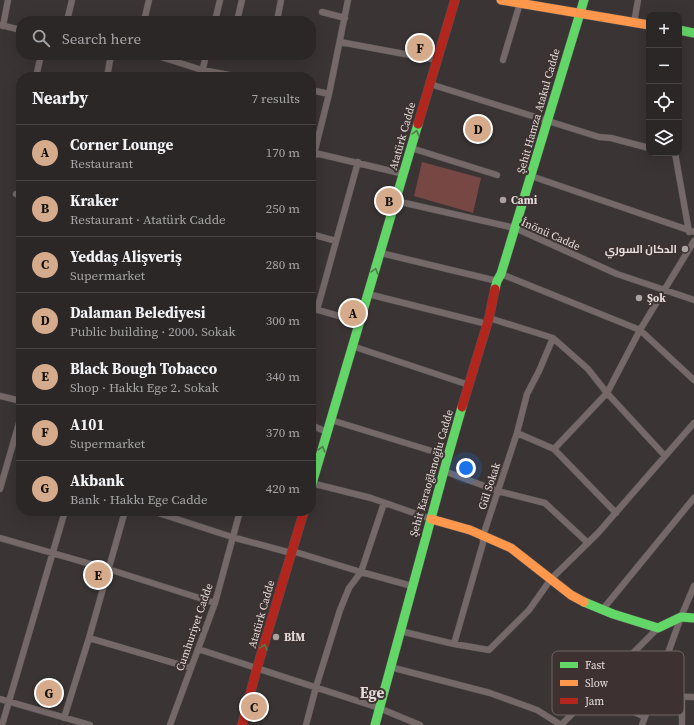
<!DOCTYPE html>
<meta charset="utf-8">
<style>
:root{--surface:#2c2727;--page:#383333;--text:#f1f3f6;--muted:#a6a5a7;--line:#484444;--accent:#d6ab8b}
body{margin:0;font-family:"Source Serif 4",Cairo,serif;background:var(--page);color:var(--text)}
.controls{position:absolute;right:12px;top:12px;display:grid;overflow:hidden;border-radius:8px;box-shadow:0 4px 16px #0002}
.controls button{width:36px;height:36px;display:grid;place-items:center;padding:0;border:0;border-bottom:1px solid var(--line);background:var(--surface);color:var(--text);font:20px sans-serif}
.you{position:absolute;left:466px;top:468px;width:14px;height:14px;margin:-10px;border:3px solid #fff;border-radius:50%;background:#1a73e8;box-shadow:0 0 0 6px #1a73e833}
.badge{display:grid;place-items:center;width:26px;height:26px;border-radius:50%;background:var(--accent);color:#111;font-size:13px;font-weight:700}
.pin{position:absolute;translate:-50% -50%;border:2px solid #fff;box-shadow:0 1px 4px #0006}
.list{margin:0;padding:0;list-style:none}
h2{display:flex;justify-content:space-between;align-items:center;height:52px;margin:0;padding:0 16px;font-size:17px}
h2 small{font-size:13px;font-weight:400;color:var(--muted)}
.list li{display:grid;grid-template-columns:26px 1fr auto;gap:12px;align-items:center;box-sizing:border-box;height:56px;padding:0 16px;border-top:1px solid var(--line)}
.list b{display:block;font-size:15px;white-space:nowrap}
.list p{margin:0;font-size:13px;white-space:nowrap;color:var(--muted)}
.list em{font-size:13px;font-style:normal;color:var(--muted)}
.icon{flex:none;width:22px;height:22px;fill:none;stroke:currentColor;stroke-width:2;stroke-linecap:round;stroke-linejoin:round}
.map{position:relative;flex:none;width:694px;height:725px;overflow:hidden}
.search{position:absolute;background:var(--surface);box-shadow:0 4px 16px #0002;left:16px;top:16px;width:300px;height:44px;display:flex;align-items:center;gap:10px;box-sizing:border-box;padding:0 14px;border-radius:16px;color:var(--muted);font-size:15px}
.panel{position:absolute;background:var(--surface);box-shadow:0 4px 16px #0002;left:16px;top:72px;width:300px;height:444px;border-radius:16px}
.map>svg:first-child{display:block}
</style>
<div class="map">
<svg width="694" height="725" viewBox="0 0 694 725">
<rect width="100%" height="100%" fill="#3a3434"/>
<path fill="#774744" d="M422,162L481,178L473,213L414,196Z"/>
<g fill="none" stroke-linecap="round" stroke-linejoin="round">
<g stroke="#555050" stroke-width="7">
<path id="street" d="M322,12L345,18
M67,21L72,0
M144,21L149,0
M215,21L220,0
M237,21L242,0
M277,21L281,0
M634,23L638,0
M0,25L21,30
M3,26L8,0
M340,42L437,60
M155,55L202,70L240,77
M503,60L520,3
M36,77L41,55
M107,77L111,55
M201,77L206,55
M430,84L599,137L611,138L649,148
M311,90L329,94
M411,148L497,175
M315,153L404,174
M673,153H675L689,232
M311,166L329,94L348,0
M531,176L694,232
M16,194L21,196
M396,201L515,228L617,274L694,300
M311,234L336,241
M381,253L497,281
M501,274L640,330L694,380
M368,294L487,324
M311,308L360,322
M317,310L358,162
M489,318L553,338L588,369L607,393L665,456
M352,346L469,385
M0,396L21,401
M331,420L448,456
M311,425L327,432
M517,433L554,449L616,513
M554,449L607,393L640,330L694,241
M444,471L498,491L545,503L588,543
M311,483L371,498L431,519
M0,489L21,416
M152,511L232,537L291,553
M0,538L108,569L215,603
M292,551L361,572L412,586
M603,609L694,498
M400,631L454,644L489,650L529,610L551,579L598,533L694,423
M89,638L191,668
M454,644L483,543V536L517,433L527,394L539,371L553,338
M198,649L379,708L420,725
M390,667L490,693L537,710L561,725
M593,693L645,717
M652,696L694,697
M682,697V725
M0,699L90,725
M64,718L89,638L125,511
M2,725L65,511
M170,725L215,603L240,511
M306,725L316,687L340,610L349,588L361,572L384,503
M561,725L658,628
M642,725L681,617L694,586"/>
</g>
<g stroke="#555050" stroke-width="10">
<path id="fast" d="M679,30L694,33
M495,289L497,281L501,274L584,0
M311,487L418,124
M584,602L613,614L658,628L681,617L694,618
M375,725L448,456L462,407"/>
</g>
<g stroke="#555050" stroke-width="10">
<path id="slow" d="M501,0L649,25
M431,519L470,530L511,548L571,595L584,602"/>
</g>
<g stroke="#555050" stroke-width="10">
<path id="jam" d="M418,124L455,0
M462,407L489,318L495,289
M242,725L257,668L304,511"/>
</g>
<use href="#street" stroke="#746968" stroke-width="6"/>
<use href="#fast" stroke="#63d668" stroke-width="9"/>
<use href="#slow" stroke="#ff974d" stroke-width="9"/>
<use href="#jam" stroke="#b3261e" stroke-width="9"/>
</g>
<defs><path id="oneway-chevron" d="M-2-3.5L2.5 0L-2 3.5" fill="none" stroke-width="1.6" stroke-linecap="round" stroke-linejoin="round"/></defs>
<g stroke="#4e7c4a">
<use href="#oneway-chevron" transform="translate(416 133) rotate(-74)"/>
<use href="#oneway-chevron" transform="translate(375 271) rotate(-73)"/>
<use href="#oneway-chevron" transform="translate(322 449) rotate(-74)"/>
<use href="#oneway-chevron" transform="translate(264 647) rotate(-74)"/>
</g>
<g fill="#a9a2a2" stroke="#3d3231" stroke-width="1.5">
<circle cx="503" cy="200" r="4"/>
<circle cx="685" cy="249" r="4"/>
<circle cx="639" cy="298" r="4"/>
<circle cx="276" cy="637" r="4"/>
</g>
<g text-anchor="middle" stroke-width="4" stroke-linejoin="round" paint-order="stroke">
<g font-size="11" fill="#e5dedd" stroke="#3d3231">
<text transform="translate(538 111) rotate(-74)" y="4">Şehit Hamza Atakul Cadde</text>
<text transform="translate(402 136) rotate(-74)" y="4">Atatürk Cadde</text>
<text transform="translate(551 234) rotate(24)" y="4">İnönü Cadde</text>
<text transform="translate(431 473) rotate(-74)" y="4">Şehit Karaoğlanoğlu Cadde</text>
<text transform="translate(489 486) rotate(-72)" y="4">Gül Sokak</text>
<text transform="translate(261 614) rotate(-74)" y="4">Atatürk Cadde</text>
<text transform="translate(194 627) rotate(-71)" y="4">Cumhuriyet Cadde</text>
</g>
<g font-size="11" font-weight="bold" fill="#e5dedd" stroke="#3d3231" text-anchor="start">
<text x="511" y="204">Cami</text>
<text x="677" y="253" text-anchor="end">الدكان السوري</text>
<text x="647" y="302">Şok</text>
<text x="284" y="641">BİM</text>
</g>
<g font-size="15" font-weight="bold" fill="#e5dedd" stroke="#3d3231">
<text x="372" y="698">Ege</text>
</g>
</g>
<rect x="552" y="651" width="132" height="64" rx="6" fill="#3d3231" stroke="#6f6665" stroke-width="1"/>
<rect x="560" y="662" width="18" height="6" fill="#63d668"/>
<rect x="560" y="680" width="18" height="6" fill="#ff974d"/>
<rect x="560" y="698" width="18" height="6" fill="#b3261e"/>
<g font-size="11" fill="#e5dedd">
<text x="585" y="669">Fast</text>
<text x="585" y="687">Slow</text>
<text x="585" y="705">Jam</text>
</g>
</svg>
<div class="controls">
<button>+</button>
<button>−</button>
<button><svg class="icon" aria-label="locate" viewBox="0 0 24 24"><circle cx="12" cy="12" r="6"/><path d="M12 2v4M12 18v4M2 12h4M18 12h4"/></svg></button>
<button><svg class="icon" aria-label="layers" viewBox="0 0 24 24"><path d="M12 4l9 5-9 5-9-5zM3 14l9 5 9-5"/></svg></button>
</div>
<div class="you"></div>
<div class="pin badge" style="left:353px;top:313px">A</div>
<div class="pin badge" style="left:389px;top:201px">B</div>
<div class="pin badge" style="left:254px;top:707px">C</div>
<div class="pin badge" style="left:478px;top:129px">D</div>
<div class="pin badge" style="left:98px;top:575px">E</div>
<div class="pin badge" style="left:420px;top:48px">F</div>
<div class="pin badge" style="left:49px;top:693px">G</div>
<div class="search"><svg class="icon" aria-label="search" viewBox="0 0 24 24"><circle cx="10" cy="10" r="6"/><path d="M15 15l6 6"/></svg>Search here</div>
<section class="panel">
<h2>Nearby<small>7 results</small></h2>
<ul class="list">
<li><span class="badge">A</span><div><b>Corner Lounge</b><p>Restaurant</p></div><em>170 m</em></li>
<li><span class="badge">B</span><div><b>Kraker</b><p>Restaurant · Atatürk Cadde</p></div><em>250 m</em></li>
<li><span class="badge">C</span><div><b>Yeddaş Alişveriş</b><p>Supermarket</p></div><em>280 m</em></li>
<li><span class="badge">D</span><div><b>Dalaman Belediyesi</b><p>Public building · 2000. Sokak</p></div><em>300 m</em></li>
<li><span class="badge">E</span><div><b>Black Bough Tobacco</b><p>Shop · Hakkı Ege 2. Sokak</p></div><em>340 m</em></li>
<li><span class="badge">F</span><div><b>A101</b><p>Supermarket</p></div><em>370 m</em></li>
<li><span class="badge">G</span><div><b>Akbank</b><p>Bank · Hakkı Ege Cadde</p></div><em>420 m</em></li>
</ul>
</section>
</div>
